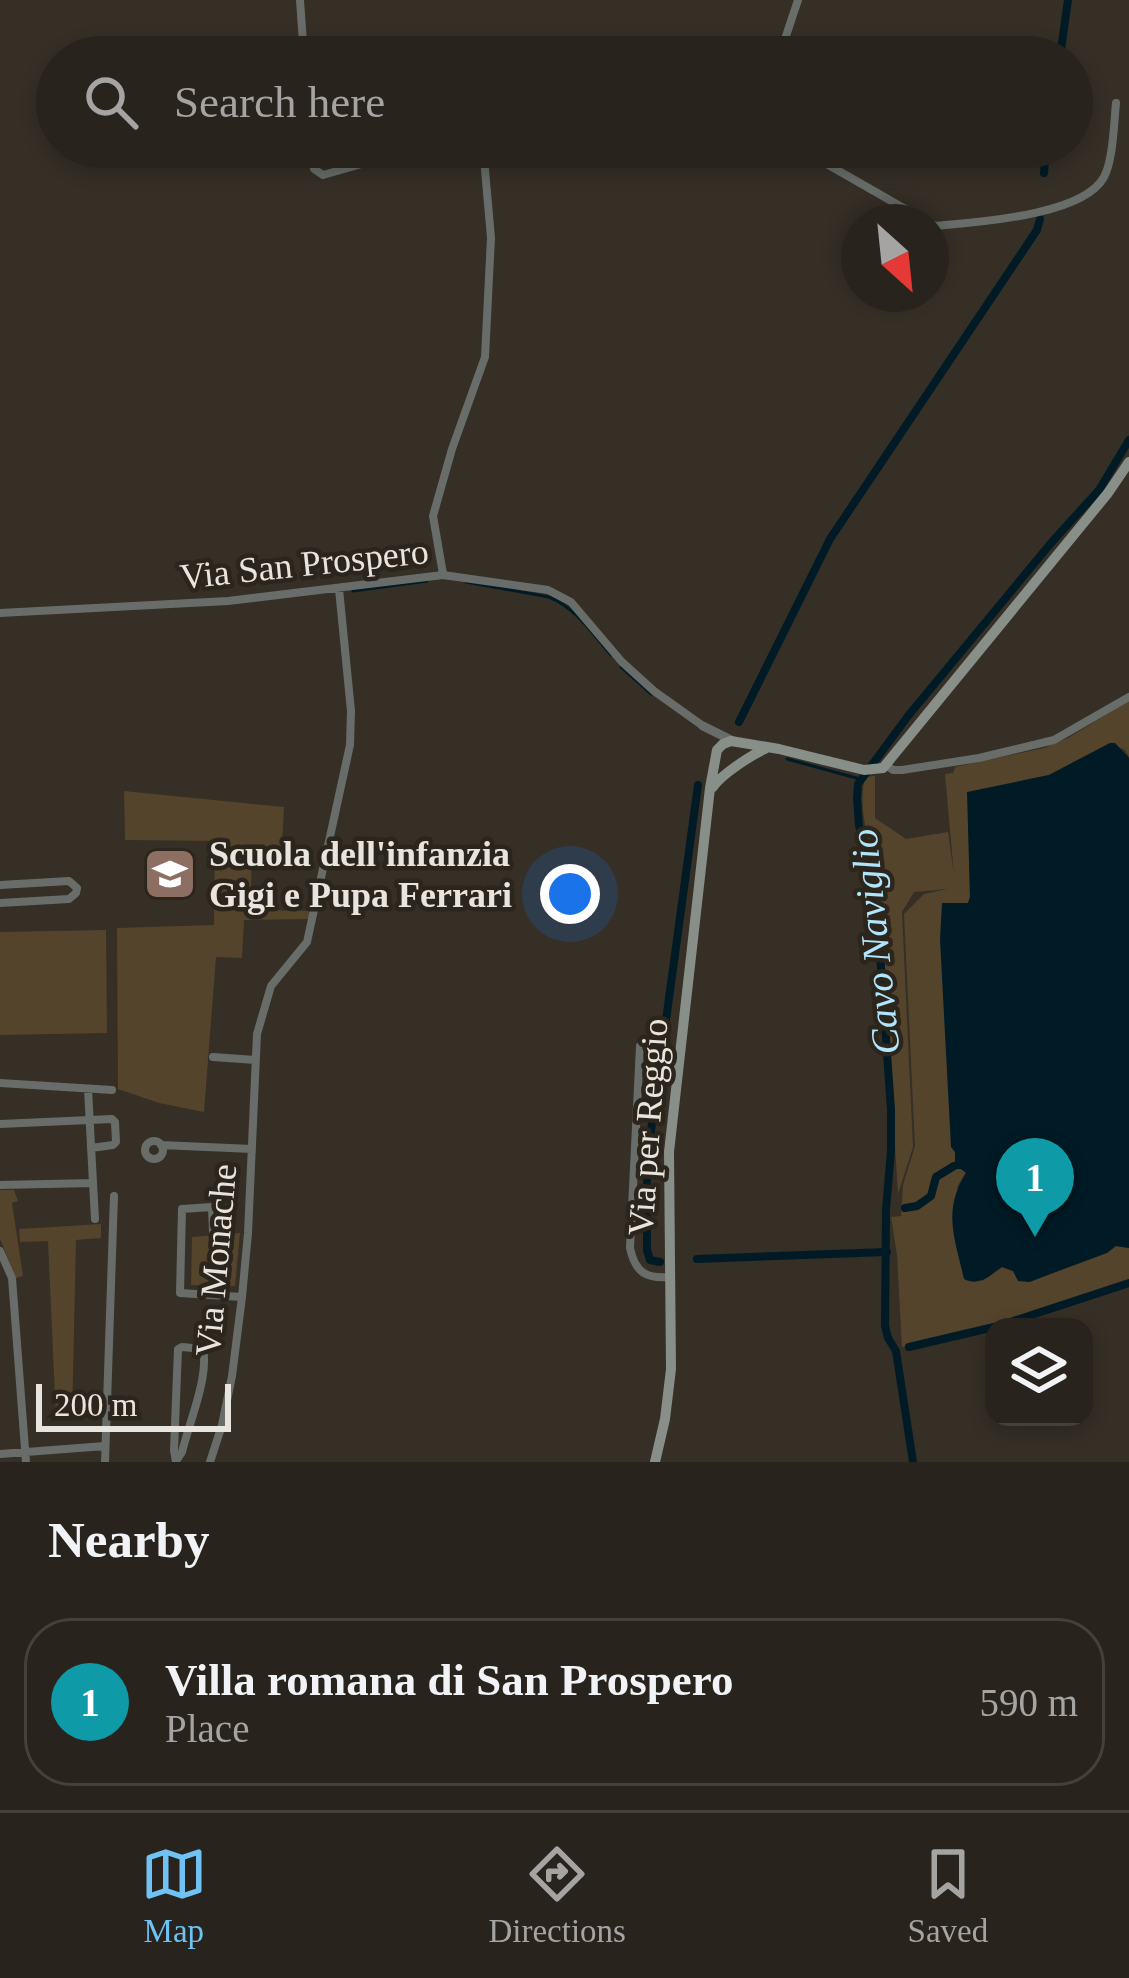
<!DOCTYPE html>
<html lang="en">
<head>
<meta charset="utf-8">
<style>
  :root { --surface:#28231c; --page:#342f29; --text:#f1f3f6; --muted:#a5a4a3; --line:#44403b; --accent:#6fc2f4 }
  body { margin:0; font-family:"Times New Roman",serif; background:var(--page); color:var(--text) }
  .controls { position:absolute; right:36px; bottom:36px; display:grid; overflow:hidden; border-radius:24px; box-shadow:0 6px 18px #0003 }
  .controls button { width:108px; height:108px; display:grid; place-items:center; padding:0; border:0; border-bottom:3px solid var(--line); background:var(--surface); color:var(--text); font:60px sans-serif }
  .compass { position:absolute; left:841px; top:204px; width:108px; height:108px; border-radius:50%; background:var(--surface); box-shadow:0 6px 18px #0003; rotate:153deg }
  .scale { position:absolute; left:36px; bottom:30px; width:195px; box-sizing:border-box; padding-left:12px; border:6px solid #e8e4de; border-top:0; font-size:33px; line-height:42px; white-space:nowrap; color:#e8e4de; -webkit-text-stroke:9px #2b251c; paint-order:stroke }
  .you { position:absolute; left:570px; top:894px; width:42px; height:42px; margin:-30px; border:9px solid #fff; border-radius:50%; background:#1a73e8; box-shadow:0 0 0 18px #1a73e833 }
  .badge { display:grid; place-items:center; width:78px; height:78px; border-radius:50%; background:var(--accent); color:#fff; font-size:39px; font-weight:700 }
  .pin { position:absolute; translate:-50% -99px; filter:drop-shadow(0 3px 6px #0008) }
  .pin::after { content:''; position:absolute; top:63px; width:42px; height:36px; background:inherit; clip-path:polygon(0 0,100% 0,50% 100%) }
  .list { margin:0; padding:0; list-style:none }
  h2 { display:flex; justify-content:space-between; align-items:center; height:156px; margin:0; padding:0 48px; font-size:51px }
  h2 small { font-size:39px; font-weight:400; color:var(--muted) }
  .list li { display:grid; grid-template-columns:78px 1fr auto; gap:36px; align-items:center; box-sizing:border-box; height:168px; margin:0 24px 24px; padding:0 24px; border:3px solid var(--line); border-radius:48px }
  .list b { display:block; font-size:45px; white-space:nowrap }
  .list p { margin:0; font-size:39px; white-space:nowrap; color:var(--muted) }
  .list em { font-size:39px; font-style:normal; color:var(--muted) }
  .icon { flex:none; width:66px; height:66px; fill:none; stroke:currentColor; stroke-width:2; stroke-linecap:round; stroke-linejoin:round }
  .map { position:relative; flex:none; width:1129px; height:1462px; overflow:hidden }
  .search { position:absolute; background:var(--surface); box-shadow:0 6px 18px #0003; left:36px; right:36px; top:36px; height:132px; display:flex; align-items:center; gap:30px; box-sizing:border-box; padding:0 42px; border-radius:66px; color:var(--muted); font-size:45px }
  .sheet { height:348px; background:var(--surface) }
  nav { display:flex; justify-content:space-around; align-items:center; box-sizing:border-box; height:168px; border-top:3px solid var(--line); background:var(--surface); font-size:33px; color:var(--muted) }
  nav a { display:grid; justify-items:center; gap:6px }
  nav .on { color:var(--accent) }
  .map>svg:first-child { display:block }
</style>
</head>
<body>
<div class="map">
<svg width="1129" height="1462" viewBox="0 0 1129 1462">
  <rect width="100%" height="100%" fill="#352f26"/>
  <path fill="#54442c" d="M 1129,701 L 1129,757 L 1125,750 L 1110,743 L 1049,775 L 968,793 L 970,897 L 968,903 L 963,904 L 955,1152 L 961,1169 L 966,1172 L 957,1187 L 982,1281 L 1002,1267 L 1013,1271 L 1030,1282 L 1116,1246 L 1129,1248 L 1129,1281 L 995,1325 L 902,1347 L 897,1255 L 891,1217 L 901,1216 L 903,1185 L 915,1146 L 904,914 L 924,894 L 947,889 L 914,892 L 902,912 L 913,1147 L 898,1194 C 891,1092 889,989 878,887 C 874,848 856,817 865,777 L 875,776 L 875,818 L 906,839 L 948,832 L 954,875 L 945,774 L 953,773 L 955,767 L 1044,748 L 1068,738 Z
    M 124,791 L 284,807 L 281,863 L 252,861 L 250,910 L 313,911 L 311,919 L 244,920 L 242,958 L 216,957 L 204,1112 L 159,1103 L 118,1089 L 117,928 L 214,925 L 215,841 L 125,840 Z
    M 106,930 L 107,1033 L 0,1035 L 0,932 Z
    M 0,1190 L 14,1190 L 18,1201 L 12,1203 L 23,1276 L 16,1278 L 0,1239 Z
    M 101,1224 L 101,1238 L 76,1240 L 72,1419 L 56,1419 L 48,1241 L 20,1242 L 19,1229 Z
    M 240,1233 L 235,1286 L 191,1285 L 192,1237 Z"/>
  <path fill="#001b26" d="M 1110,743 L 1115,743 L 1129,758 L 1129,1248 L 1116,1246 L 1107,1253 L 1029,1282 L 1018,1281 L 1013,1271 L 1002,1267 C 990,1275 980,1287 964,1279 C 955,1239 942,1211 966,1173 L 961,1169 L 955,1169 L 955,1152 L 951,1147 L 940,939 L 942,903 L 968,903 L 970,897 L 967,792 L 1049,775 Z"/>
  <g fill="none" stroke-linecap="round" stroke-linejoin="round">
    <path stroke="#001b26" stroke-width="3" d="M 466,582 L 549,597 C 576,608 592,633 611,655
      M 353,591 L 427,581
      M 621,667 L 651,694
      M 787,759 L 860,779"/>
    <path stroke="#001b26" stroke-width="8" d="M 1060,57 L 1068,0
      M 1044,173 L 1046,147
      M 739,722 L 830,539 L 1037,230 L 1040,219
      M 905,1208 L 917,1206 L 931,1196 L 936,1177 L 954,1166
      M 697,1259 L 887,1252
      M 660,1262 L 650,1260 L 647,1250 L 647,1160 L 698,785
      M 995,1327 L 1129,1283
      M 909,1347 L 994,1327
      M 913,1462 L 896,1351 L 888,1338 L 885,1326 L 886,1210 L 891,1150 L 891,1110 L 875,882 L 859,826 L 857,798 L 858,784 L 908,716 L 1051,543 L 1099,490 L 1129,440"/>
    <path stroke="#686d69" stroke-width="8" d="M 300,0 L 304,57
      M 779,57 L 798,0
      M 311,147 L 314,169 L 323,175 L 421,147
      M 797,147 L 928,222
      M 931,224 L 936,226 C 976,222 1083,216 1104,177 C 1113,161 1114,123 1116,103
      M 443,574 L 433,516 L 452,449 L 485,357 L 491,238 L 483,147
      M 0,613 L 228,601 L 443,575 L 548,590 L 571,602 L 622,662 L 654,691 L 703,726
      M 886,765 L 893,770 L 902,770 L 979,758 L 1054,740 L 1129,697
      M 0,885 L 69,881 L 77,888 L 76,893 L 69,899 L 0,903
      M 640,1046 L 630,1248 C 635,1272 646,1279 669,1277
      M 213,1057 L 255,1060
      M 0,1083 L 112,1090
      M 0,1124 L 112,1119 L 115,1122 L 116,1142 L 113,1145 L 91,1148
      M145 1150a9 9 0 1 1 18 0a9 9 0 1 1-18 0Z
      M 161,1145 L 252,1149
      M 93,1183 L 95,1219
      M 0,1185 L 93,1183 L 88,1089
      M 213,1231 L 212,1207 L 182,1209 L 180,1293 L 242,1297
      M 0,1251 L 12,1278 L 26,1462
      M 0,1454 L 105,1446
      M 105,1462 L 114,1196
      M 176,1462 L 174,1450 L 178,1349 L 182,1347 L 203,1349 C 209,1377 189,1423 182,1452 L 176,1461
      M 210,1462 L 222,1425 L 232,1376 L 242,1297 L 248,1233 L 257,1034 L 271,986 L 307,942 L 350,745 L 351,711 L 339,589"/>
    <path stroke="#686d69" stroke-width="9" d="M 703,726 L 735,742"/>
    <path stroke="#888e88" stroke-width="10" d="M 713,787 C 721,775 751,755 765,749
      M 655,1462 L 665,1419 L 671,1369 L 669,1152 L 710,788 L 717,750 L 723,744 L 731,741 L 779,749 L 864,770 L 883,768 L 1108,493 L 1129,462"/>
  </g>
  <defs>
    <g id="school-square" transform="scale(2.7)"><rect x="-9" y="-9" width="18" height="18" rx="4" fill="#8d6e63" stroke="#2b251c"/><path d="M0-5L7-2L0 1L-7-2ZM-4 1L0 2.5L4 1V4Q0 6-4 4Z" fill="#fff"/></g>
  </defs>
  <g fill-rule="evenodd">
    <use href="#school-square" x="170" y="874"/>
  </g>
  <g text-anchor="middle" stroke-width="9" stroke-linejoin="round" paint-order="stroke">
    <g font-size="36" fill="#e8e4de" stroke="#2b251c">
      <text transform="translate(304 563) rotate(-6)" y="13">Via San Prospero</text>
      <text transform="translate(647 1127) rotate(-86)" y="13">Via per Reggio</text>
      <text transform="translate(215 1260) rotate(-85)" y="13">Via Monache</text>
    </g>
    <g font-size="36" font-weight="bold" fill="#e8e4de" stroke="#2b251c" text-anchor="start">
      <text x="209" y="866">Scuola dell'infanzia<tspan x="209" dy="41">Gigi e Pupa Ferrari</tspan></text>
    </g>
    <g font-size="39" font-style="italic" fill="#b0e6fd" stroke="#2b251c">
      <text transform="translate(874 942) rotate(-96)" y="14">Cavo Naviglio</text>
    </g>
  </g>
</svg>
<div class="controls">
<button><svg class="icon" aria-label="layers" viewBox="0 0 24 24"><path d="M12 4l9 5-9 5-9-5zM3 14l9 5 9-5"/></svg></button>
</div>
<svg class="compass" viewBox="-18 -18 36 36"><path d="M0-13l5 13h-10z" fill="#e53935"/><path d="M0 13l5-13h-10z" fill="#a5a4a3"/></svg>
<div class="scale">200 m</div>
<div class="you"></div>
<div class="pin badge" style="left:1035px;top:1237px;background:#0f9aa8">1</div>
<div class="search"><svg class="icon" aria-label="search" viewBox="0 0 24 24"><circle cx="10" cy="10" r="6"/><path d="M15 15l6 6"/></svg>Search here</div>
</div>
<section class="sheet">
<h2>Nearby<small></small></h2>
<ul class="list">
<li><span class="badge" style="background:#0f9aa8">1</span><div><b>Villa romana di San Prospero</b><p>Place</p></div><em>590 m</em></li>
</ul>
</section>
<nav>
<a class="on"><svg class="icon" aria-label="map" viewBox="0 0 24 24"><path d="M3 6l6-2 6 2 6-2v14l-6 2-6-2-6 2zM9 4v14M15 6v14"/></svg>Map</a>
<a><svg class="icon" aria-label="directions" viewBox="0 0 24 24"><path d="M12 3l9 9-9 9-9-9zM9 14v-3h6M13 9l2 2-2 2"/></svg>Directions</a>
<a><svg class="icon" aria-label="saved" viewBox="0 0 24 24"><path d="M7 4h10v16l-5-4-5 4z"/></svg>Saved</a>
</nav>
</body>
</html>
